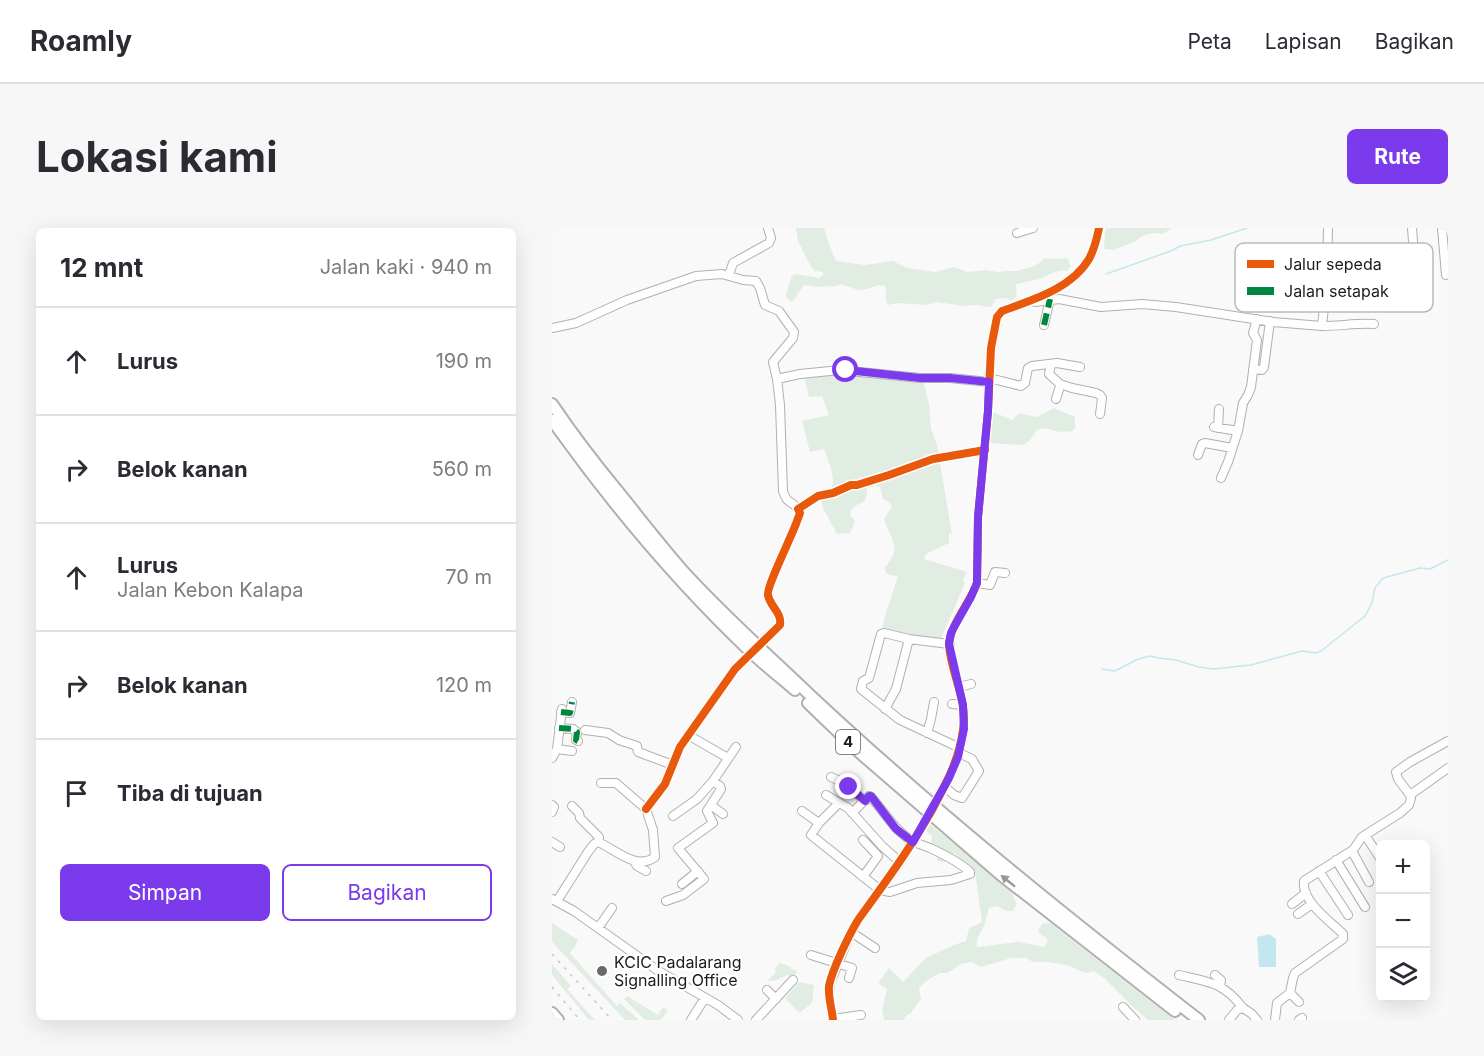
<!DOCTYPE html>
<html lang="id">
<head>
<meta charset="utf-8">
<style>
  :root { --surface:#fff; --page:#f7f7f7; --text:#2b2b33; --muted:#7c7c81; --line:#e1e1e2; --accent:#7c3aed }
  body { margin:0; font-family:Inter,sans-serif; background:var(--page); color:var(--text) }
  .controls { position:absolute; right:18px; bottom:18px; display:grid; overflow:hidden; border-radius:9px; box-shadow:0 6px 24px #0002 }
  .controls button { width:54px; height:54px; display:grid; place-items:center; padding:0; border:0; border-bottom:2px solid var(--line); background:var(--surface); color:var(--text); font:30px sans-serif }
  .stop { position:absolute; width:18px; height:18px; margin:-14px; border:4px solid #7c3aed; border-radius:50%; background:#fff }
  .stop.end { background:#7c3aed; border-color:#fff; box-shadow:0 2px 6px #0008 }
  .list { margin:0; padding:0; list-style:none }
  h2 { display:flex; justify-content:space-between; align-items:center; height:78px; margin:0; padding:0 24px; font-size:26px }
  h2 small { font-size:20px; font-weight:400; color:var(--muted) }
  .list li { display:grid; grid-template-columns:39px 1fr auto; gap:18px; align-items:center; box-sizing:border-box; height:108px; padding:0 24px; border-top:2px solid var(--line) }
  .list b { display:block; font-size:22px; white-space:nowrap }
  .list p { margin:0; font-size:20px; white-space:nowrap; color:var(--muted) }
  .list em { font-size:20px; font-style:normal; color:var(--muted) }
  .actions { display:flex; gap:12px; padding:18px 24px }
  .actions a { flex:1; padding:14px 0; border:2px solid var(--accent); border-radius:9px; text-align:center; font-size:21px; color:var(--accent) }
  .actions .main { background:var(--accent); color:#fff }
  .icon { flex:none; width:33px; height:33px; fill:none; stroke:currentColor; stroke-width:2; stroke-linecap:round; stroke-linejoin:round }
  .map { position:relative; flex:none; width:896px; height:792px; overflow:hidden; border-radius:9px }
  header { display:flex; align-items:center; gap:36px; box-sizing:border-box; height:84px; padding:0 30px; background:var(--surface); border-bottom:2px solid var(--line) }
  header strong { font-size:28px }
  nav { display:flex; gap:33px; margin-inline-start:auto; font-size:21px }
  .intro { display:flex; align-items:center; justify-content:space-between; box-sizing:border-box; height:144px; padding:0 36px }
  h1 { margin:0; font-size:42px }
  .button { padding:15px 27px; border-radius:9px; background:var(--accent); color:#fff; font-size:21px; font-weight:700 }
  main { display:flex; gap:36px; padding:0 36px }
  aside { flex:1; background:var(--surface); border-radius:9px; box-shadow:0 6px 24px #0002 }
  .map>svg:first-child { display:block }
</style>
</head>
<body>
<header>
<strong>Roamly</strong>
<nav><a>Peta</a><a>Lapisan</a><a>Bagikan</a></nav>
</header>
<div class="intro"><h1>Lokasi kami</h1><a class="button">Rute</a></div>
<main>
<aside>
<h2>12 mnt<small>Jalan kaki · 940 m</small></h2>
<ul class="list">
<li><svg class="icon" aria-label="ahead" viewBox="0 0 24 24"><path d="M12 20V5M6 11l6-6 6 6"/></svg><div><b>Lurus</b></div><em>190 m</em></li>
<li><svg class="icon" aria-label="right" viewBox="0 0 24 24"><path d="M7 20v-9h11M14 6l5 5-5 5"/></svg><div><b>Belok kanan</b></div><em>560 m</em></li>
<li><svg class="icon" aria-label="ahead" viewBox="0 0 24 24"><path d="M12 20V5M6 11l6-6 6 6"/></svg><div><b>Lurus</b><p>Jalan Kebon Kalapa</p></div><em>70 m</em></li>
<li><svg class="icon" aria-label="right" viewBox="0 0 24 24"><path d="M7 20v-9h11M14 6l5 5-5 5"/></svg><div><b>Belok kanan</b></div><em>120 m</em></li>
<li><svg class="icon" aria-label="arrive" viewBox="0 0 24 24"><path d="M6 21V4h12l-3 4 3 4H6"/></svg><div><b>Tiba di tujuan</b></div></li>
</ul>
<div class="actions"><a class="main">Simpan</a><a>Bagikan</a></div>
</aside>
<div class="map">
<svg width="896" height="792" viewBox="0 0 896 792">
  <rect width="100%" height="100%" fill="#f9f9f9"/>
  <path fill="#e1ede2" d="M 244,0 L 272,0 L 277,16 L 284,33 L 313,37 L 341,33 L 355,40 L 383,44 L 402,39 L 415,44 L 433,42 L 446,44 L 454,43 L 465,43 L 479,39 L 486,36 L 493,30 L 503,31 L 515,30 L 519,38 L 515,43 C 502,42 499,47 488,51 C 480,53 472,54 464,56 C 464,64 467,69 459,73 L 454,70 L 444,71 L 439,79 L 424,77 L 413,78 L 384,74 L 375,77 L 345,75 L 336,77 C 333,72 335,64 333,58 L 327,57 L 315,61 L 306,62 L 289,56 L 284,58 L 265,59 L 252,57 L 241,73 L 238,73 L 234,68 L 239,49 L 243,46 L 267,50 L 271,47 L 271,44 L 263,43 L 259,39 L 246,13 Z
    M 560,0 L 620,0 L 611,6 L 604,5 L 592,7 L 582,14 L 561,22 L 552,21 L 553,4 L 554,1 Z
    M 285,145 L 371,152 L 377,176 L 379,201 L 385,217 L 400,306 L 397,306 L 397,315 L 374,326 L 372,331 L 415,344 L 411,352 L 413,355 L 388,413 L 330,402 L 333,388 L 346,348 L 337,347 L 334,345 L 333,339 C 351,319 339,312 332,291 L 340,279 L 337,274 L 331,271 L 328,259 L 324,258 L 315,260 C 315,266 315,271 310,275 L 306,276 L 299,282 L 298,287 L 303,293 L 298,305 L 285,306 L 271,280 L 269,271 C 272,267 277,263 279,260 C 285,251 275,230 272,221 L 258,224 L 250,193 L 277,187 L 270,168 L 257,169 L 252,149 Z
    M 502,180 L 523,189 L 523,199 L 521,203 L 508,204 L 493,200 L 485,202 L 478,212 L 471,217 L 436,215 L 439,183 L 460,192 L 467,185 C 473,186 478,188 483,189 C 487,189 497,182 502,180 Z
    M 378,596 L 458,662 L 465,676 L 461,683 L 454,683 L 445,678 L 437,680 C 435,686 434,694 431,700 C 427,708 424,710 425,719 L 467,714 L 492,719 L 496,713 L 494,710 L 487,705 L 486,702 L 490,696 L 498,695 L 623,792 L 596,792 L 582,780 L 552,750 L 542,743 L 534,745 L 515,737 L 497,734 L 481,734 L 474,730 L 459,730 L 429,739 L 420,734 L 409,736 L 395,745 L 388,745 L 374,753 L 367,760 L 369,771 L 359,785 L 355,787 L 351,792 L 332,792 L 330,782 L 335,761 L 326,755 L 337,740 L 351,754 L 374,730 L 402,717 L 414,713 L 417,700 L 430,694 L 423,644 L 402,625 L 396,634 L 385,633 L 386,622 L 379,619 L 380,608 L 373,602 Z
    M 0,695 L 26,712 L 22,720 L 18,725 L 65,778 L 68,775 L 87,792 L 73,792 L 0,714 Z
    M 227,735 L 234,737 L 239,739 L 239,741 L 245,743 L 242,751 L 235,747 L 225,752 L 216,753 L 224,744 L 223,741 Z
    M 0,736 L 19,758 L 15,761 L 43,792 L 37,792 L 0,747 Z
    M 247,754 L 262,757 L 260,775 L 247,785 L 233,770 Z
    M 75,768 L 106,787 L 111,779 L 116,782 L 109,792 L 93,792 L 72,771 Z"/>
  <path fill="#c2e8ed" d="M 717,706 L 724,711 L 724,739 L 707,739 L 705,709 Z"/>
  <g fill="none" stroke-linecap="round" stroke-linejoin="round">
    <path stroke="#c2e8ed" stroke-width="1.5" d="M 554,46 L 619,23 L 628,18 L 659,12 L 695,0
      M 550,441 L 562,443 L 567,441 L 584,432 L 597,428 L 607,430 L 624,432 L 647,439 L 661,441 L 699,437 L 750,423 L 764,425 L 769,423 L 813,388 L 820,375 L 823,360 L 831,350 L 868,340 L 878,341 L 896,332"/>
    <g stroke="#b0b0b0" stroke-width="10">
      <path id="minor" d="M 860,0 L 862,26 L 865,39
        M 890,0 L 894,47
        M 465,5 L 481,0
        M 751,23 L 755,36 L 776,32
        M 177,47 L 181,35 L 217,15 L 219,10 L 216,0
        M 483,74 L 507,71 L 549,79 L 590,76 L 624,79 L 721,94 L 770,98 L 775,51 L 776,0
        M 492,97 L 498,71
        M 770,98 C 788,98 804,95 822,96
        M 0,100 L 24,95 L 75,72 L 144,48 L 170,46 L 191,52 L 204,53 L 208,60 L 213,77 L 227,83 L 242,104 L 241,110 L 221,134 L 225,151 L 228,177 L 231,263 C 235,277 240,272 246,281
        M 499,136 L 497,146 L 508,156 L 508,158 L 504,171
        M 701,141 L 710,142 L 712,139 L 718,93
        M 437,150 L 469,158 L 473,155 L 476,140 L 480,138 L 505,135 L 528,139
        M 225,151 L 248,146 L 288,142 L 368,150 L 398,150 L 437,154
        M 508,156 L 520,160 L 544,165 L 548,167 L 550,170 L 548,186
        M 662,199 L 686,203
        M 666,200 L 667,181
        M 646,227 L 650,216 L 653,215 L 680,220
        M 669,250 L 676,234 L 686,203 L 691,175 L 696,167 L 699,159 L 705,112 L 701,105 L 705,91
        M 425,355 L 438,357 L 443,344 L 453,345
        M 228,397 C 230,384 218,379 216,367 C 214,359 241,306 245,293 L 248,285 L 246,281 L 266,268 L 281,265 L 299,257 L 305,257 L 337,247 L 381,231 L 433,222
        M 397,416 L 357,411 L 332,405 L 329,406 L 317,450 L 311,453 L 309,461 L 348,492 L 408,520
        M 407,459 L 419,456
        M 400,476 L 411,477
        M 333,481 L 344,461 L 357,411
        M 9,484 L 18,485 L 20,474
        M 7,500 L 21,501 L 25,504 L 24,512 L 26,513
        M 33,502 L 56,505 L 67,512 L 85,518 L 86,524 L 121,537
        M 375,505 L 379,491 L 382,474
        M 136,507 L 176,530
        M 5,521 L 20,523
        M 0,530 L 5,521 L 10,481
        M 279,549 L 290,554 L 313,573
        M 393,559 L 402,567 L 410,570 L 427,543 L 420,531 L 407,525
        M 388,566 C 405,537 418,502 409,468 C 405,451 396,432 398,414 C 399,396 418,373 425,355 L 426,289 L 436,183 L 439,120 L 445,89 L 450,83 C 480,72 519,61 537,31 C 542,22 545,10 547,0
        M 274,567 L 296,580 L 330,618 L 348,634
        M 858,567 L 896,540
        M 287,575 L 267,595 L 259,607 L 328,662 L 338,664 L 365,655 L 399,652 L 418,646 L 418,644 C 407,634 391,626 378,620 C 372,617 365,616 360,613 C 342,602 332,583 318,568 L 317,568 L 300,585
        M 0,577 L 2,579 L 0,584
        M 20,578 L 27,585 L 28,590 L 47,609 L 46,614
        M 160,578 L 171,586
        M 94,581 L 113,556 L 128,519 L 183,441
        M 250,583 L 267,595
        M 121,588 L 145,571 L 161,553 L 184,519
        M 813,607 L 828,630
        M 311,612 L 326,628 L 311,649
        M 0,614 L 8,619
        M 46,614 C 63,621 84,643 103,629 L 101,602 L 94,581 L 64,555 L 49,555
        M 800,623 L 817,654
        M 784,632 L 813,679
        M 82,633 L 85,638 L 94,643
        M 767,643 L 796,687
        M 130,656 L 146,643
        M 0,671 L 22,683 L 105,742 L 166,777 L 186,792
        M 5,673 L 36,624 L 42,616 L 46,614
        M 114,673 L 131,667 L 152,651 L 126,620 L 161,595 L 155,583 L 169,561 L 168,558 L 161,553
        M 740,676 L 754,665
        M 746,686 L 760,676
        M 46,700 L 60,680
        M 299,704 L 323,720
        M 259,727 L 300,740 L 297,750
        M 627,747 C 657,754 671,754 691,780
        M 663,747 L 669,752 L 668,759
        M 215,762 L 224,771
        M 738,765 L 747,774
        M 571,779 L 583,792
        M 281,791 L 309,787
        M 139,792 L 153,770
        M 204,792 L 241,752
        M 281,792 L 277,769 L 278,755 L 299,704 L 306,692 L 348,634 L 373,594
        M 677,792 L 685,782 L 691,780 L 700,786 L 705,792
        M 723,792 L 725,775 L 738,765 L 741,750 L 743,745 L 791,711 L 791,706 C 778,693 749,673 752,653 L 801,622 L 810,609 L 848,585 L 857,577 L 859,570 L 858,567 L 846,551 L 844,544 L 858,534 L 896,513
        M 747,792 L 750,790"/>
    </g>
    <g stroke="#b0b0b0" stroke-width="14">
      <path id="highway" d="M 0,176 C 21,207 44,237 68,266 C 89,292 109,318 131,343 C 171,387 215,426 258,467 C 381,582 513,688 647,792
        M 0,192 C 59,275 126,355 201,426 C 214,438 229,450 243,462
        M 256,475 L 307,524 L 449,647 L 623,783
        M 0,785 L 6,792"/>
    </g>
    <use href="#minor" stroke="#fefefe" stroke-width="8"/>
    <use href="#highway" stroke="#fefefe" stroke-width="10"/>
    <path stroke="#c8c8c8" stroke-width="1.5" stroke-dasharray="3 6" stroke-linecap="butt" d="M 0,726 L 60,792
      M 0,759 L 28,792"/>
    <g stroke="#b0b0b0" stroke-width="10" stroke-linecap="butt">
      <path id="minor-bridge" d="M 183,441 L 228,397
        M 373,594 L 388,566"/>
    </g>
    <use href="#minor-bridge" stroke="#fefefe" stroke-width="8"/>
    <path stroke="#00873e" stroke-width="6" stroke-dasharray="12 6" stroke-linecap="butt" d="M 492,97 L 498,71
      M 9,484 L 18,485 L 20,474
      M 7,500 L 21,501 L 25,504 L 24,512 L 26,513"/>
    <g stroke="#fff" stroke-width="11">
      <path id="cycleway" d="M 94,581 L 113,556 L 128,519 L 183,441 L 228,397 C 230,384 218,379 216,367 C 214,359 241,306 245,293 L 248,285 L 246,281 L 266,268 L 281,265 L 299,257 L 305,257 L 337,247 L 381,231 L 433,222
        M 281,792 C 280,781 276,770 277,758 C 280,742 297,707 306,692 C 332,656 358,621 380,582 C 394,556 407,532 411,502 C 416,472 399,446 397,417 C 397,399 419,373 425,355 L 426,289 L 436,183 L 439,120 L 445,89 L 450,83 C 480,72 519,61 537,31 C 542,22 545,10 547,0"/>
    </g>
    <use href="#cycleway" stroke="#e8590c" stroke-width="8"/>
  </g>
  <defs><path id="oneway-solid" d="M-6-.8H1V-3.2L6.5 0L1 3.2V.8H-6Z" transform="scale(1.5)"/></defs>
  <use fill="#989898" href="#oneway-solid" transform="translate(456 653) rotate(-141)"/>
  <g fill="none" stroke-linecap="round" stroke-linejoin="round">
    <path stroke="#7c3aed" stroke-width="8" d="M 294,142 L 368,150 L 398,150 L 437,154 L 436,183 L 426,289 L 425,355 L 419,369 L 402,399 L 399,405 L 397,416 L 411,477 L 412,501 L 406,529 L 397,550 L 361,614 L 344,601 L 319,568 L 317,568 L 313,573 L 297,559"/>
  </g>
  <circle fill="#696969" stroke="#fff" stroke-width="2" cx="50" cy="743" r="6"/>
  <g text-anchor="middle" stroke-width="4.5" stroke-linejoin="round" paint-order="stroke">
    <rect fill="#fff" stroke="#606060" stroke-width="1.5" x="284" y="502" width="24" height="24" rx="4.5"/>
    <g font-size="15" font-weight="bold" fill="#1c1c1c">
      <text x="296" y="519">4</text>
    </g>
    <g font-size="16" fill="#1c1c1c" stroke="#fff" text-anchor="start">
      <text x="62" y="740">KCIC Padalarang<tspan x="62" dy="18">Signalling Office</tspan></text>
    </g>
  </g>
  <rect x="683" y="15" width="198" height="69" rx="9" fill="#fff" stroke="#bbb" stroke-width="1.5"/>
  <rect x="695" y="32" width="27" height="8" fill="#e8590c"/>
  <rect x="695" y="59" width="27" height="8" fill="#00873e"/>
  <g font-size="16" fill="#1c1c1c">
    <text x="732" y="42">Jalur sepeda</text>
    <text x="732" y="69">Jalan setapak</text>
  </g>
</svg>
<div class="controls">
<button>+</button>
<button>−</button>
<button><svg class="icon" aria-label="layers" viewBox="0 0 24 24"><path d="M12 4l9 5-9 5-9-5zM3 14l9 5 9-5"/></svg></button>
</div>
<div class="stop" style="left:294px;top:142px"></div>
<div class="stop end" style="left:297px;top:559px"></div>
</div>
</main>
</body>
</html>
